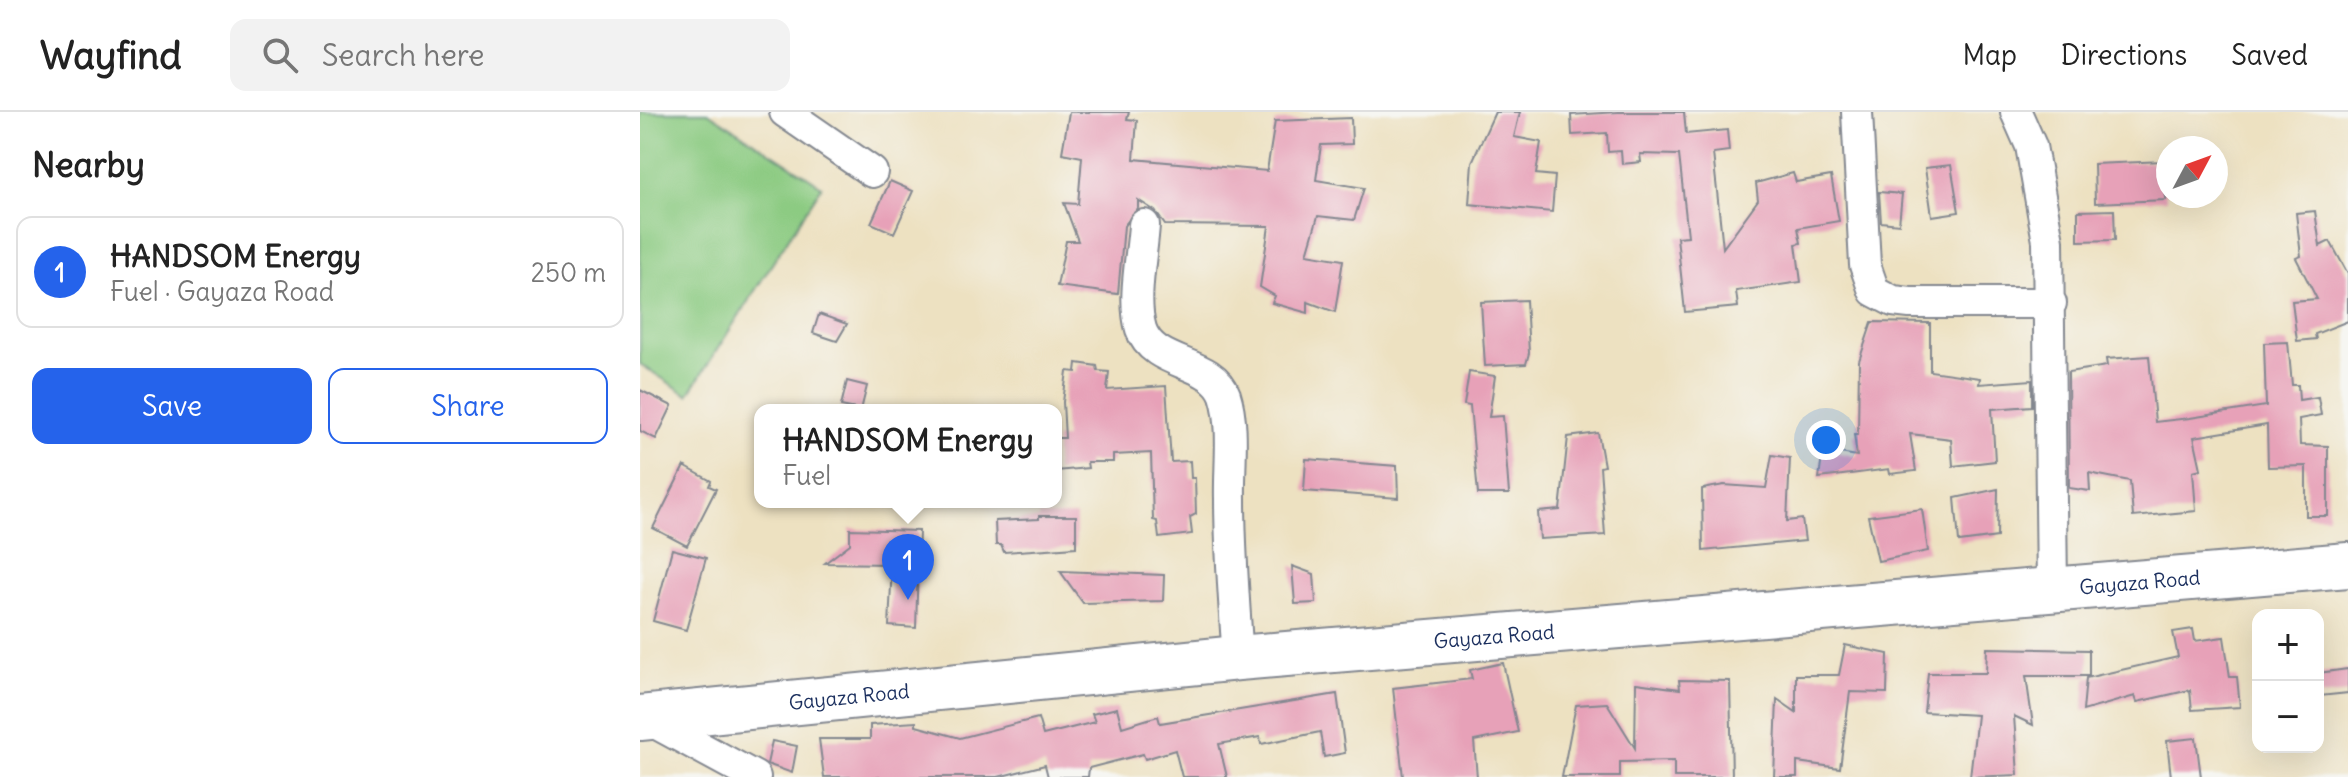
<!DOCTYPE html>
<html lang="en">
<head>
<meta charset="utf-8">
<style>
  :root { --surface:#fff; --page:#f2f2f2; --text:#222; --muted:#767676; --line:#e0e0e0; --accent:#2563eb }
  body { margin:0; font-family:Delius,sans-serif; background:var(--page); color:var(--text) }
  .controls { position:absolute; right:24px; bottom:24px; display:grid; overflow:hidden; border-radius:16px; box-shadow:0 8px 32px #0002 }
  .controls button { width:72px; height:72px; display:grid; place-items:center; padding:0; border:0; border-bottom:2px solid var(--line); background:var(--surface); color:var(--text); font:40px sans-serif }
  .compass { position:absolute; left:1516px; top:24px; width:72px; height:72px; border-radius:50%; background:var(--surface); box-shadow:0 8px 32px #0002; rotate:49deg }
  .you { position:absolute; left:1186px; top:328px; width:28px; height:28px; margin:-20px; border:6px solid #fff; border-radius:50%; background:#1a73e8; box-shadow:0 0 0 12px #1a73e833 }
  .badge { display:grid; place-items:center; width:52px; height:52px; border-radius:50%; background:var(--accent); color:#fff; font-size:26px; font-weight:700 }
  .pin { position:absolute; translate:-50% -66px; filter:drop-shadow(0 2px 4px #0008) }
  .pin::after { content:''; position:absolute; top:42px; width:28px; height:24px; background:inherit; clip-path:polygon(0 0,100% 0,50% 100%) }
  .popup { position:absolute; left:114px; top:292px; width:308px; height:104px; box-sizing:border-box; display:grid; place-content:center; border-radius:16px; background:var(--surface); filter:drop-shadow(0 2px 6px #0005); font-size:26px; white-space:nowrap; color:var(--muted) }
  .popup b { font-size:30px; color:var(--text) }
  .popup::after { content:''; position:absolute; left:50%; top:100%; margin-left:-16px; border:16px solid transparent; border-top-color:var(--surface) }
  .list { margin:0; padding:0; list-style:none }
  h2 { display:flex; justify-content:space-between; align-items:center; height:104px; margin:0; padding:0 32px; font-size:34px }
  h2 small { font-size:26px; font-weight:400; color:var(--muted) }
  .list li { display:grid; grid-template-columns:52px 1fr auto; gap:24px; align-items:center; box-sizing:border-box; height:112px; margin:0 16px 16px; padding:0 16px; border:2px solid var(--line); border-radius:16px }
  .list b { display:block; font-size:30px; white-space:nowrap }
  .list p { margin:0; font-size:26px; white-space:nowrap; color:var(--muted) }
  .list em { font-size:26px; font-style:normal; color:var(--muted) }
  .actions { display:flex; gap:16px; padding:24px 32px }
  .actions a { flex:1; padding:18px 0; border:2px solid var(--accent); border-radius:16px; text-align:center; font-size:28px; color:var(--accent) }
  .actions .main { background:var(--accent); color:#fff }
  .icon { flex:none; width:44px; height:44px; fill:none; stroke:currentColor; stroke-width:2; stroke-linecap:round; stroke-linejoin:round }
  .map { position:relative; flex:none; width:1708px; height:665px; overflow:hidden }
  header { display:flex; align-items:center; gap:48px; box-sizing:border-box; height:112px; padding:0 40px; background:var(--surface); border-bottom:2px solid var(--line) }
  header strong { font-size:38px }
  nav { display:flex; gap:44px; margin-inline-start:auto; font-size:28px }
  .search { width:560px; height:72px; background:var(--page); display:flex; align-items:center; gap:20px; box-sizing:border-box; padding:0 28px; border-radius:16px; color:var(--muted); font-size:30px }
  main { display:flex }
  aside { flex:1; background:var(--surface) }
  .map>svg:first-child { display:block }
</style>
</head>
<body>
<header>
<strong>Wayfind</strong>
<div class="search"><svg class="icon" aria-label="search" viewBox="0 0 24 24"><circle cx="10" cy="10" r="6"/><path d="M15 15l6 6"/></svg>Search here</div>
<nav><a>Map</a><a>Directions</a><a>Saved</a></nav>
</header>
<main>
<aside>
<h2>Nearby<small></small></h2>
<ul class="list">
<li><span class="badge">1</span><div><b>HANDSOM Energy</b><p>Fuel · Gayaza Road</p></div><em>250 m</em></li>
</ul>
<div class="actions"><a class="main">Save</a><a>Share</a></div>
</aside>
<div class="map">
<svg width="1708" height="665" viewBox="0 0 1708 665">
  <rect width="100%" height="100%" fill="#f6f6f2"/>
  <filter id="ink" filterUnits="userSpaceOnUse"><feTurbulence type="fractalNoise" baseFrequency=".0125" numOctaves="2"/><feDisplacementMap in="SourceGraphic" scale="16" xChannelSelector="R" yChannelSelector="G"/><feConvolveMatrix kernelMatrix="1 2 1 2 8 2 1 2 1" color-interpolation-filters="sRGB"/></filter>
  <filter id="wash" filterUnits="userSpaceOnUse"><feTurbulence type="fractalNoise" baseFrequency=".006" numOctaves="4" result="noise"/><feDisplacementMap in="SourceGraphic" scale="32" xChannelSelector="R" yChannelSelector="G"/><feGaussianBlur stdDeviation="1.8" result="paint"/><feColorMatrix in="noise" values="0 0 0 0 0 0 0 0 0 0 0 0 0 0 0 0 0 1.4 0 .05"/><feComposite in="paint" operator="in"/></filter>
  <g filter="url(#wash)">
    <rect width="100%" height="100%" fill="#ede1c1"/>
    <path fill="#8ccb82" stroke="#547d70" stroke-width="2" d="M 0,0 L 68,0 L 182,74 L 48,283 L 0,252 Z"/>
    <g id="blocks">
      <path fill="#e7a1b8" d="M 429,0 L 489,0 L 487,7 L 497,8 L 494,47 L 627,59 L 635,9 L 711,6 L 712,32 L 681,33 L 676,68 L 724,76 L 714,108 L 678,104 L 667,142 L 703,148 L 695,200 L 668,190 L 668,201 L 632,191 L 635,184 L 620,175 L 629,114 L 525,113 L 515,99 L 498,88 L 498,96 L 484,114 L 478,182 L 417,174 L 426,129 L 438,129 L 424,91 L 438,92 L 442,45 L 422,41 Z
        M 855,0 L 880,0 L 874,25 L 901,30 L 896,62 L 915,64 L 912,100 L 829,92 L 832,50 Z
        M 978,0 L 1044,0 L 1046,22 L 1087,18 L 1089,39 L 1073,41 L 1083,136 L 1118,88 L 1116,71 L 1153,61 L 1156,70 L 1191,64 L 1199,109 L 1158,116 L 1161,131 L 1156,132 L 1161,170 L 1096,179 L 1098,195 L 1045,200 L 1037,125 L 1048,124 L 1039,43 L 1000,42 L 1001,50 L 982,52 L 981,39 L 968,40 L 967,21 L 932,23 L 931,3 Z
        M 1524,49 L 1526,88 L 1455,91 L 1454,52 Z
        M 1311,53 L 1319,100 L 1292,104 L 1285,56 Z
        M 250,69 L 273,79 L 254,121 L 231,111 Z
        M 1239,80 L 1262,82 L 1259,112 L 1241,110 Z
        M 1474,98 L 1475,128 L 1438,129 L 1438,99 Z
        M 1675,99 L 1680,134 L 1690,129 L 1708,162 L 1708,209 L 1675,222 L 1676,227 L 1657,229 L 1652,189 L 1677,187 L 1656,146 L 1661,144 L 1656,101 Z
        M 886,188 L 889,241 L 886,252 L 845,254 L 841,190 Z
        M 179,202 L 207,212 L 197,229 L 173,221 Z
        M 1232,210 L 1290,211 L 1290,259 L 1340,266 L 1339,272 L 1392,268 L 1392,294 L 1352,297 L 1355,349 L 1313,354 L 1311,327 L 1270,322 L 1276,359 L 1250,362 L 1249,357 L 1179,366 L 1183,338 L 1217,344 L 1214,322 L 1218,322 L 1219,249 Z
        M 1648,230 L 1652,273 L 1658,273 L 1659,288 L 1678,285 L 1681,303 L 1659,307 L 1660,333 L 1688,334 L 1688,404 L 1666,404 L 1666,354 L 1628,355 L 1627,313 L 1554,325 L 1561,357 L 1553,359 L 1556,399 L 1493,405 L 1490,369 L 1449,361 L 1450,379 L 1429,376 L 1428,260 L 1467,254 L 1466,247 L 1509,244 L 1515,310 L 1550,306 L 1626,294 L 1624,231 Z
        M 437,251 L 457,254 L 458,259 L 469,260 L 467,278 L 526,274 L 531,350 L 550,349 L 551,366 L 555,366 L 556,402 L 550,405 L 552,422 L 519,426 L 517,409 L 513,408 L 511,341 L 473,343 L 473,350 L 447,350 L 448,356 L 416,359 L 416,326 L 425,326 L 423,290 L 427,259 L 436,260 Z
        M 829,260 L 855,264 L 849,305 L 863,304 L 869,382 L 838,382 L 830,294 L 824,293 Z
        M 207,269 L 227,274 L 221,298 L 201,294 Z
        M 0,278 L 32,294 L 16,327 L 0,319 Z
        M 958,321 L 964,354 L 960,355 L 965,423 L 900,427 L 898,400 L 920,398 L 928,325 Z
        M 1132,343 L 1150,346 L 1147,409 L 1162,407 L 1165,429 L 1063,439 L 1062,377 L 1084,373 L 1126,376 Z
        M 666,347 L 757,354 L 758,386 L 664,379 Z
        M 44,354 L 71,369 L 69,374 L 76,377 L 47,434 L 13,416 Z
        M 1358,377 L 1357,425 L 1319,430 L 1315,386 Z
        M 1282,397 L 1288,439 L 1238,449 L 1228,404 Z
        M 399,404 L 436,404 L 436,435 L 364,440 L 361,433 L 356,433 L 355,409 L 399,407 Z
        M 210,417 L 279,419 L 276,516 L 249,514 L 252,452 L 185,451 L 210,432 Z
        M 32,437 L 66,446 L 46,518 L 13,509 Z
        M 652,454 L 674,462 L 676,491 L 655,492 Z
        M 420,459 L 524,463 L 523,489 L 443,491 Z
        M 1553,517 L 1555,529 L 1584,525 L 1590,565 L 1597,565 L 1600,595 L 1552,598 L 1550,578 L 1497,590 L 1495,584 L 1443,599 L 1446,566 L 1538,545 L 1533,520 Z
        M 1205,533 L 1248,542 L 1247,581 L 1210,580 L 1200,656 L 1157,650 L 1157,665 L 1134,665 L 1137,587 L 1156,600 L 1156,563 L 1199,563 Z
        M 1347,536 L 1449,538 L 1449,564 L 1386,564 L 1393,613 L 1374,604 L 1378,663 L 1330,665 L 1337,603 L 1284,600 L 1288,561 L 1346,561 Z
        M 863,551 L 878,620 L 834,629 L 837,665 L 763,665 L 753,576 L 832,567 L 830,558 Z
        M 1708,557 L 1708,581 L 1680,584 L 1678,561 Z
        M 1039,568 L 1090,569 L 1092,665 L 1034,665 L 1034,649 L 980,650 L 980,665 L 922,665 L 936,593 L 967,591 L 995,636 L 996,571 L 1040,577 Z
        M 697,582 L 705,641 L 684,645 L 680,620 L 621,632 L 620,625 L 579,632 L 587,665 L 542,665 L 535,638 L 505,647 L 503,642 L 449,656 L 448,665 L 408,665 L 405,653 L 358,665 L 184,665 L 179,627 L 230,627 L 230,613 L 276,610 L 276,614 L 320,626 L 398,606 L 403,623 L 455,610 L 452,602 L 477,596 L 482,615 L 518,604 L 520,611 Z
        M 1556,626 L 1561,665 L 1531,665 L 1527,629 Z
        M 132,629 L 157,634 L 152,661 L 127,652 Z"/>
    </g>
  </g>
  <g filter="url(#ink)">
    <use href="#blocks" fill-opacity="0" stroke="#848890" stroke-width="2"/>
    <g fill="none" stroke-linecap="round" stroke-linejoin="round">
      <g stroke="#848890" stroke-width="34">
        <path id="street" d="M 145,0 L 232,60
          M 1217,0 L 1225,153 L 1234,179 L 1253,189 L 1270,191 L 1411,191
          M 1376,0 L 1391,34 L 1408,129 L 1412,478
          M 504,113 C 502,145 492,187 501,217 C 513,255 572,247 585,283 C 595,314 589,354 590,387 C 590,440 594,493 598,546
          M 6,606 L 115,665"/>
      </g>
      <g stroke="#848890" stroke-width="48">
        <g id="primary">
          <path id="s1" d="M 0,606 L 598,546 L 1708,453"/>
        </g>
      </g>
      <use href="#street" stroke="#fff" stroke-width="30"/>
      <use href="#primary" stroke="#fff" stroke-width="44"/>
    </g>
  </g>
  <g text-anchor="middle" stroke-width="6" stroke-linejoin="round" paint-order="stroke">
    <g font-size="20" fill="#1b2f5e" stroke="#f6f6f2">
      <text dy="7" stroke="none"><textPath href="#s1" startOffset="1506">Gayaza Road</textPath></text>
      <text dy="7" stroke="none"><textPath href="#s1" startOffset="858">Gayaza Road</textPath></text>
      <text dy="7" stroke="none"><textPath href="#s1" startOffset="210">Gayaza Road</textPath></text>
    </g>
  </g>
</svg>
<div class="controls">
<button>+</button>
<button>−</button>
</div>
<svg class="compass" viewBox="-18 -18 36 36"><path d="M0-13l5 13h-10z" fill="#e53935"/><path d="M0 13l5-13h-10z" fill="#767676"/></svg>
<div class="you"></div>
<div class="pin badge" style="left:268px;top:488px">1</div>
<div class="popup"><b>HANDSOM Energy</b>Fuel</div>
</div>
</main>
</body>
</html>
